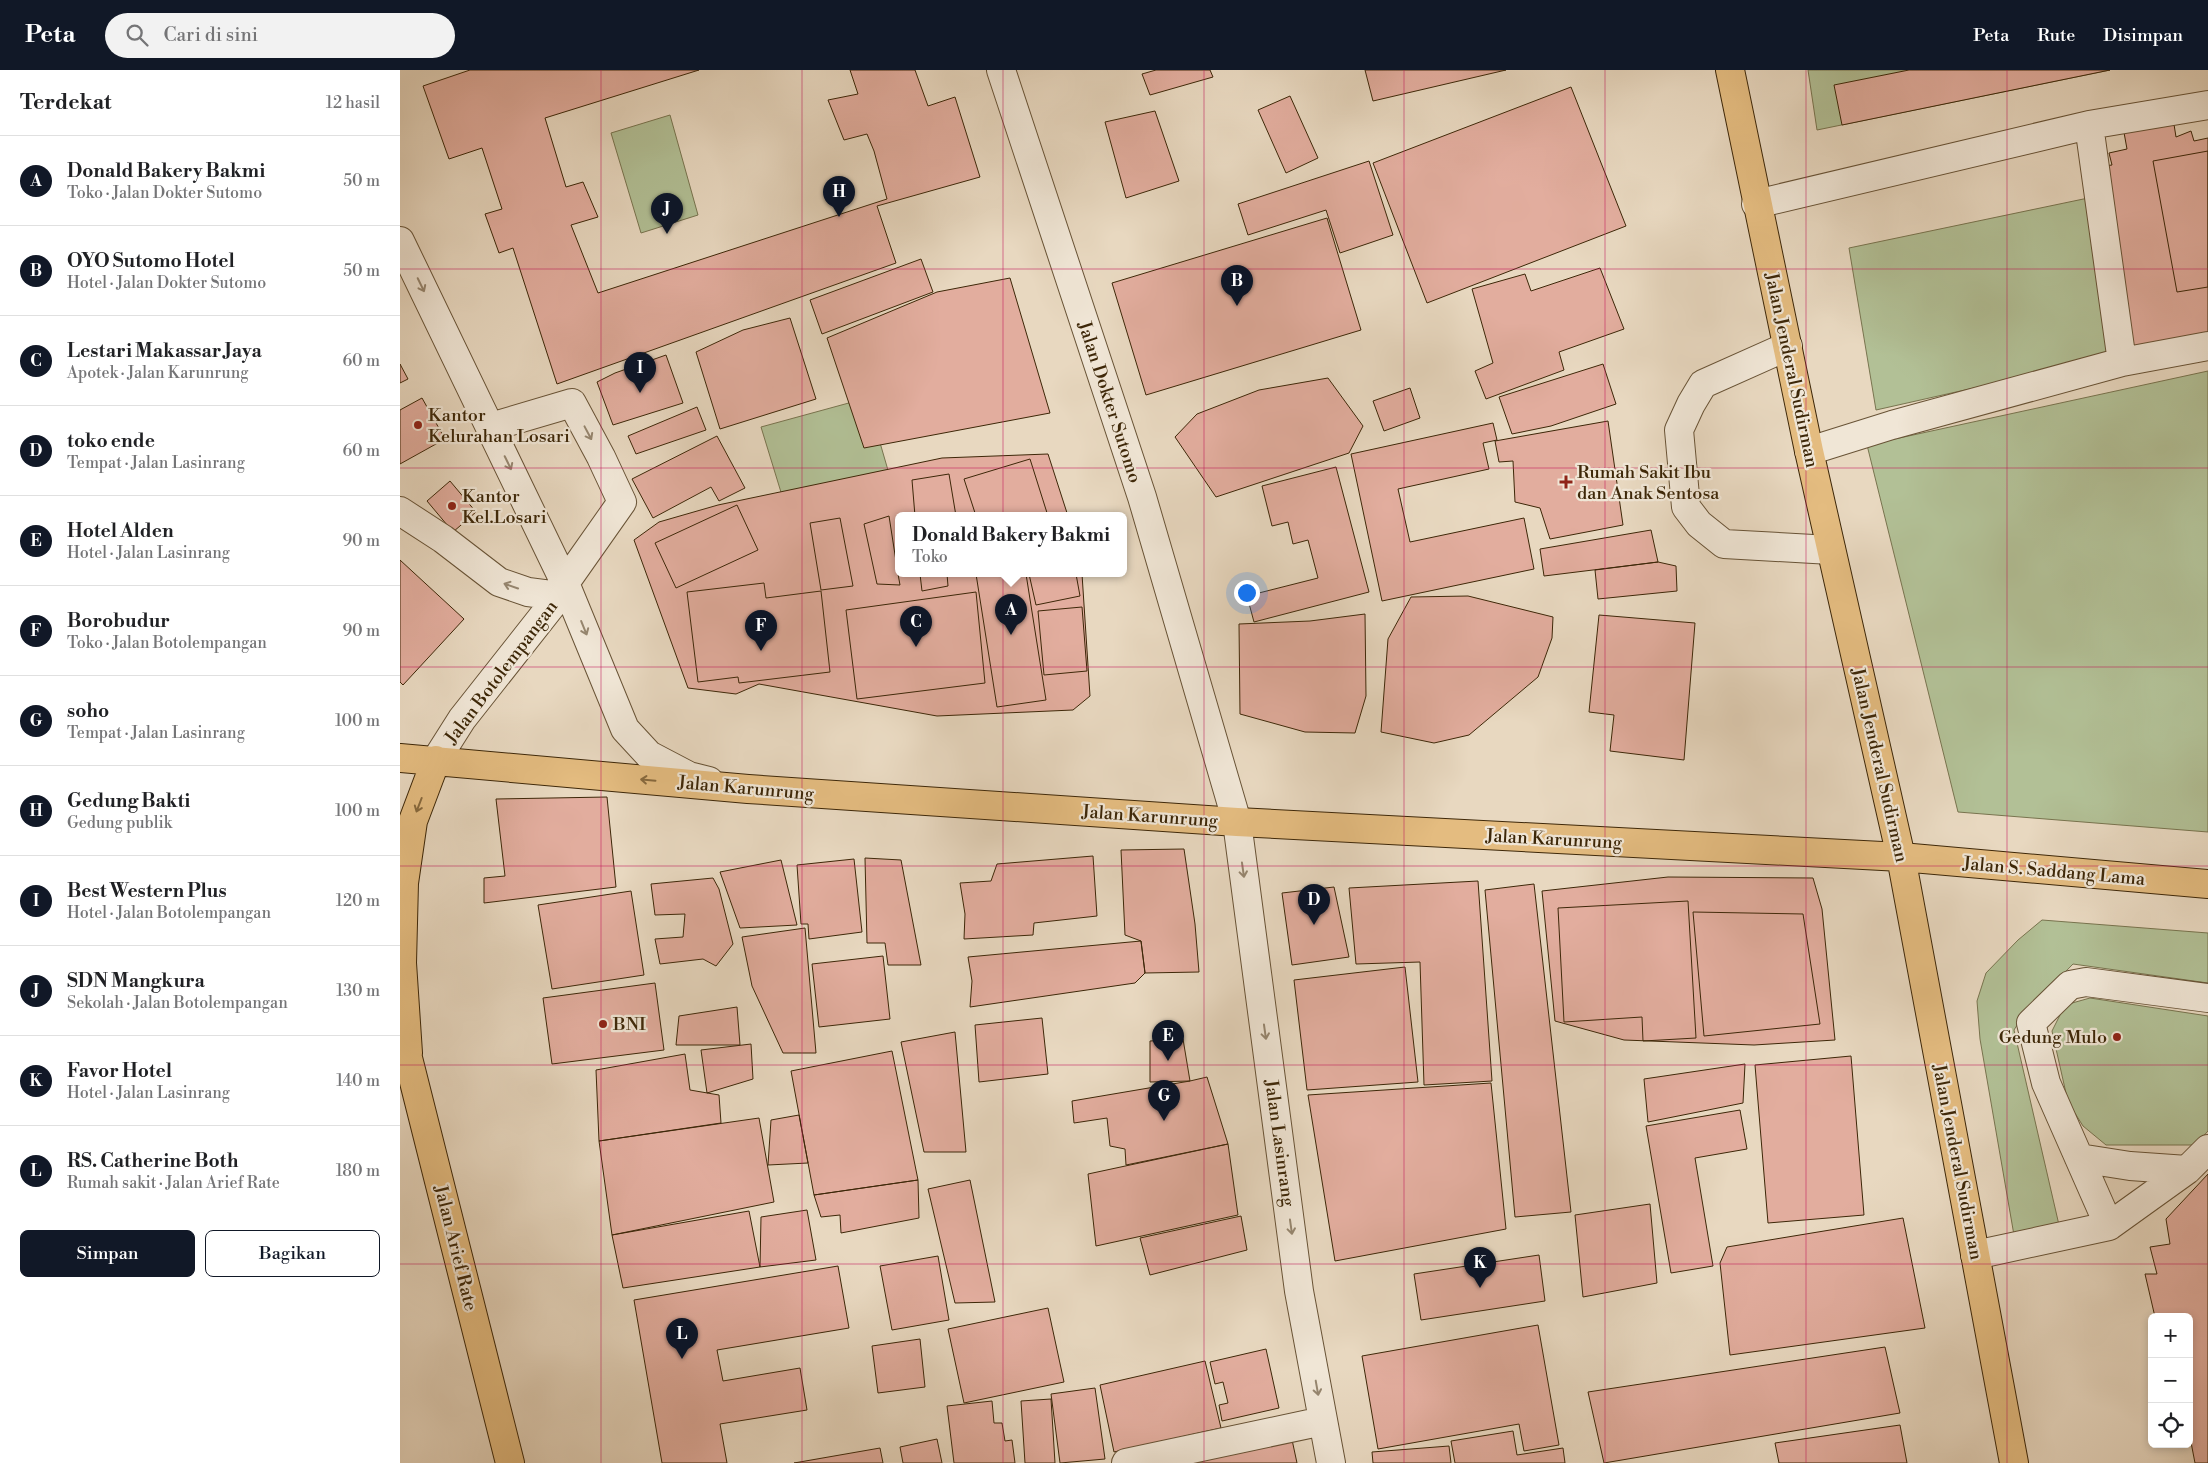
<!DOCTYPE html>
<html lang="id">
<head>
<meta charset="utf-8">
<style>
  :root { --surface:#fff; --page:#f2f2f2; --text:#202124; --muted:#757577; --line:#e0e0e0; --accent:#111827 }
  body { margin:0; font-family:"Libre Bodoni",serif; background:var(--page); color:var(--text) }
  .controls { position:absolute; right:15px; bottom:15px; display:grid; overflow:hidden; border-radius:8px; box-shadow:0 2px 8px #0003 }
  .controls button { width:45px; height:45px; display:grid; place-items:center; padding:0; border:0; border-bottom:1px solid var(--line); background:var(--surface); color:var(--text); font:25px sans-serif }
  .you { position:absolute; left:846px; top:522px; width:18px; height:18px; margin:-12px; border:4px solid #fff; border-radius:50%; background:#1a73e8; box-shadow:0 0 0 8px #1a73e833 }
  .badge { display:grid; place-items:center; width:32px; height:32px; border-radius:50%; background:var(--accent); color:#fff; font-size:16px; font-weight:700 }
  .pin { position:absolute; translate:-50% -41px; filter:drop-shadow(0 1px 2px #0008) }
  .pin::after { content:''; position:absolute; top:26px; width:18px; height:15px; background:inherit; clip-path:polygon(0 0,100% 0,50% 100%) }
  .popup { position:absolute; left:495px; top:442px; width:232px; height:65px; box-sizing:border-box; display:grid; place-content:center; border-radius:8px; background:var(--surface); filter:drop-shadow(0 1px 4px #0005); font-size:16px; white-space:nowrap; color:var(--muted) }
  .popup b { font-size:19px; color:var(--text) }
  .popup::after { content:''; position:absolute; left:50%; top:100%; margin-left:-10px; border:10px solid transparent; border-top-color:var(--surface) }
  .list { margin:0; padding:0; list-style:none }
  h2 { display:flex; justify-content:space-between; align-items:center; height:65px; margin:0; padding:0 20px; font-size:21px }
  h2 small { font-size:16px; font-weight:400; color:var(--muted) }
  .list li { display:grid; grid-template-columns:32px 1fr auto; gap:15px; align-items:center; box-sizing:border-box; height:90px; padding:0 20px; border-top:1px solid var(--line) }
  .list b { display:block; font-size:19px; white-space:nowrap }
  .list p { margin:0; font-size:16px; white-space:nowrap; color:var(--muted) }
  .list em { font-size:16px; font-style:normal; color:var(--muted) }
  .actions { display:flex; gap:10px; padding:15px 20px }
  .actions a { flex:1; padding:11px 0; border:1px solid var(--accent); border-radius:8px; text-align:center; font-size:18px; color:var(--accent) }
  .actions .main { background:var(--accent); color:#fff }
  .icon { flex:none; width:28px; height:28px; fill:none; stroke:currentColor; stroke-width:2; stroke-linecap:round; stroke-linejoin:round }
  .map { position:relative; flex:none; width:1808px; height:1393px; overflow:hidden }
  header { display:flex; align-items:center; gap:30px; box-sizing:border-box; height:70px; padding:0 25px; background:var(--accent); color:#fff }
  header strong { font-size:24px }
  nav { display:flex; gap:28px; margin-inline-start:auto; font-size:18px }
  .search { width:350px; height:45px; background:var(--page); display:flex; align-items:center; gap:12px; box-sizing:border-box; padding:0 18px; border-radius:28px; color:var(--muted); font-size:19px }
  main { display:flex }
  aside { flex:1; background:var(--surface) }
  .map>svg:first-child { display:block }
</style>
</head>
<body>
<header>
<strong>Peta</strong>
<div class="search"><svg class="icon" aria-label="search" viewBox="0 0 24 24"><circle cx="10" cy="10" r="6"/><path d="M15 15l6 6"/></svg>Cari di sini</div>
<nav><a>Peta</a><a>Rute</a><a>Disimpan</a></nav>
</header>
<main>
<aside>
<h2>Terdekat<small>12 hasil</small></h2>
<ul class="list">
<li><span class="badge">A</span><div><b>Donald Bakery Bakmi</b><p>Toko · Jalan Dokter Sutomo</p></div><em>50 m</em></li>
<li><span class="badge">B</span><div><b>OYO Sutomo Hotel</b><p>Hotel · Jalan Dokter Sutomo</p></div><em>50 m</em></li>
<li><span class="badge">C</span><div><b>Lestari Makassar Jaya</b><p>Apotek · Jalan Karunrung</p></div><em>60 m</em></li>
<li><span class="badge">D</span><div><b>toko ende</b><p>Tempat · Jalan Lasinrang</p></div><em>60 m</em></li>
<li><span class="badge">E</span><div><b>Hotel Alden</b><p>Hotel · Jalan Lasinrang</p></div><em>90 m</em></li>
<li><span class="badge">F</span><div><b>Borobudur</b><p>Toko · Jalan Botolempangan</p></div><em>90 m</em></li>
<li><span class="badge">G</span><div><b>soho</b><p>Tempat · Jalan Lasinrang</p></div><em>100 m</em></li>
<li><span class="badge">H</span><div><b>Gedung Bakti</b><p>Gedung publik</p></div><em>100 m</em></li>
<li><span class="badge">I</span><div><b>Best Western Plus</b><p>Hotel · Jalan Botolempangan</p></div><em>120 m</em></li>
<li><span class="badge">J</span><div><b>SDN Mangkura</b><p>Sekolah · Jalan Botolempangan</p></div><em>130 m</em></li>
<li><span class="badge">K</span><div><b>Favor Hotel</b><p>Hotel · Jalan Lasinrang</p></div><em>140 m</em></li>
<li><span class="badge">L</span><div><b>RS. Catherine Both</b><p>Rumah sakit · Jalan Arief Rate</p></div><em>180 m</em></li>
</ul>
<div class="actions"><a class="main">Simpan</a><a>Bagikan</a></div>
</aside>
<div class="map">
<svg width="1808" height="1393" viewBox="0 0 1808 1393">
  <rect width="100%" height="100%" fill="#e8d8c0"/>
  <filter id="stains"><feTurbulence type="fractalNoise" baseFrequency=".004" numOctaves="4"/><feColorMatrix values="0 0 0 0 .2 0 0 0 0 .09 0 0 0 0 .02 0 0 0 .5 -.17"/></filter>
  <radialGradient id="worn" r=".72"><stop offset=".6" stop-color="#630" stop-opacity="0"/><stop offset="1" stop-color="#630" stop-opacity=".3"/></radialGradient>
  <path fill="#b2c096" stroke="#78744f" d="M 1408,0 L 1710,0 L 1417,60 Z
    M 270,45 L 298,145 L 241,163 L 211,63 Z
    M 1693,127 L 1716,286 L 1476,340 L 1449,178 Z
    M 1808,301 L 1808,762 L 1558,742 L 1467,375 Z
    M 467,328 L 492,414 L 384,432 L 361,357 Z
    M 1642,850 L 1808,863 L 1808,913 L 1673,894 L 1624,944 L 1614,960 L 1659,1155 L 1615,1171 L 1580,969 L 1577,931 L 1586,903 L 1618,870 Z
    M 1690,928 L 1808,946 L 1808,1061 L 1795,1075 L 1706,1075 L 1683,1056 L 1668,1032 L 1652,961 L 1665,935 Z"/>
  <path fill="#e2ad9e" stroke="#3d2708" d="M 70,0 L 299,0 L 145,48 L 166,117 L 183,112 L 198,147 L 171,155 L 198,223 L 487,129 L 474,81 L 467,64 L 444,70 L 428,30 L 458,24 L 450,0 L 515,0 L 528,36 L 555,27 L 580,107 L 477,136 L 496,193 L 157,314 L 113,178 L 99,183 L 85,144 L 102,139 L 82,78 L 49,89 L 23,16 Z
    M 756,0 L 810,0 L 813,7 L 750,25 L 742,4 Z
    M 965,0 L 1106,0 L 973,31 Z
    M 1509,0 L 1710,0 L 1442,55 L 1434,15 Z
    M 1171,17 L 1226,156 L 1027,233 L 973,93 Z
    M 890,26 L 918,88 L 886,103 L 858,40 Z
    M 755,41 L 779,111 L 726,128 L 705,52 Z
    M 1773,48 L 1776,67 L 1791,61 L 1794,71 L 1808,68 L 1808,265 L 1718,282 L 1704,96 L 1712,95 L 1709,83 L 1727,79 L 1723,57 Z
    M 1808,81 L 1808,217 L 1777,222 L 1753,91 Z
    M 969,91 L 993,165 L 940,183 L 926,140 L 848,165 L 838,134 Z
    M 927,148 L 961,260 L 746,325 L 712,213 Z
    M 521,189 L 533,222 L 422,264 L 410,230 Z
    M 1200,198 L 1224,259 L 1159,282 L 1164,300 L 1086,329 L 1075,301 L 1093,293 L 1072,219 L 1125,204 L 1131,221 Z
    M 610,208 L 650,343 L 464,378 L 427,268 L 537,222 Z
    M 390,248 L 416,329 L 320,359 L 296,282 L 343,260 Z
    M 266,285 L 283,333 L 213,355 L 197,312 L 215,303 Z
    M 0,294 L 8,309 L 0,313 Z
    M 1203,294 L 1216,334 L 1151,356 L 1112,364 L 1099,327 Z
    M 928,308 L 963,356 L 949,383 L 816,427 L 775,367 L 797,344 L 859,320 Z
    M 1010,318 L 1020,348 L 984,361 L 973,331 Z
    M 22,328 L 45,369 L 0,394 L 0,340 Z
    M 297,337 L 306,360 L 236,384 L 228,366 Z
    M 1208,351 L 1223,455 L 1150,469 L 1140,438 L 1115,432 L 1113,391 L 1099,392 L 1095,371 Z
    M 1093,353 L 1097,370 L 1083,373 L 1089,399 L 998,419 L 1010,472 L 1124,448 L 1134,499 L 982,531 L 951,384 Z
    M 317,366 L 345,418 L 319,431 L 311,417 L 253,448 L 232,409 Z
    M 648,384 L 668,446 L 498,446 L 498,504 L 682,504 L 690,626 L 673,640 L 537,646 L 359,614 L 336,624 L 288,618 L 234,470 L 259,452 L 318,435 L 542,388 Z
    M 630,389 L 648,446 L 576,446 L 564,409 Z
    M 936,397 L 969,522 L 854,552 L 847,526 L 918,508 L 908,470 L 893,474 L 888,452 L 872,456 L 862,416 Z
    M 549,404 L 556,446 L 515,446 L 512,410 Z
    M 50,411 L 76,442 L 53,462 L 27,431 Z
    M 337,435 L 358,480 L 276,518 L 255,473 Z
    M 489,446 L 498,504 L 500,515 L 477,514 L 464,454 Z
    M 440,448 L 453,516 L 421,520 L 410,453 Z
    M 1251,460 L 1258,492 L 1144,506 L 1140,479 Z
    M 0,490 L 64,549 L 3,615 L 0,612 Z
    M 1258,492 L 1276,496 L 1277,521 L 1198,529 L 1195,500 Z
    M 520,504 L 547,504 L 548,516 L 522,521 Z
    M 576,504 L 626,504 L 646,630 L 597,637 Z
    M 629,504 L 676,504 L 680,526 L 636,535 Z
    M 364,513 L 366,528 L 421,521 L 430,602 L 339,613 L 338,607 L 298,612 L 287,522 Z
    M 576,522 L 585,613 L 457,629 L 446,540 Z
    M 1068,526 L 1153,547 L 1152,568 L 1138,607 L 1069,665 L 1034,673 L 981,662 L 988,569 L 1011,527 Z
    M 682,537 L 687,601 L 644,605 L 638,541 Z
    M 965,544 L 966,626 L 955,663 L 905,662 L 840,644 L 839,554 L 910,551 Z
    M 1199,545 L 1295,553 L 1284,690 L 1210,681 L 1214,645 L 1189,642 Z
    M 207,727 L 216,817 L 84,833 L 84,808 L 105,806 L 96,729 Z
    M 784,779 L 795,854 L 799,902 L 745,903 L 741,871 L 725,865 L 721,780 Z
    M 693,786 L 697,846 L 634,853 L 633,865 L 564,869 L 565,844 L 560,813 L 591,811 L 597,794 Z
    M 465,788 L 501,790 L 521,895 L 488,895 L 485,873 L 467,873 Z
    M 454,789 L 462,862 L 409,869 L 408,854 L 401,854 L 397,795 Z
    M 381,790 L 397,855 L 340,858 L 320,802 Z
    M 1268,807 L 1413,808 L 1422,839 L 1435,970 L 1354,975 L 1224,970 L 1155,951 L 1142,821 Z
    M 313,808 L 319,819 L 333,874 L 316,896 L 303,889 L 260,894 L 255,869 L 283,867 L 285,844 L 255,845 L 251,814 Z
    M 1078,811 L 1092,1011 L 1024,1015 L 1020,892 L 956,894 L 949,818 Z
    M 1134,814 L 1171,1142 L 1115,1147 L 1085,820 Z
    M 934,817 L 949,887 L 892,895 L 882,823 Z
    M 231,821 L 244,905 L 152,919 L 138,835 Z
    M 1288,831 L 1296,968 L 1243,971 L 1242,947 L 1164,952 L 1158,838 Z
    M 1293,842 L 1403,844 L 1420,954 L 1304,966 Z
    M 405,858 L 416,983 L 383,983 L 352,916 L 342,867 Z
    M 741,871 L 745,903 L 735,913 L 570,937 L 572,911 L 568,887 Z
    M 483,886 L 490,949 L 419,957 L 412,894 Z
    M 1005,897 L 1018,1012 L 907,1020 L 894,910 Z
    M 255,913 L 264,980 L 152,994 L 143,928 Z
    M 337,937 L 340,975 L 276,975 L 279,946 Z
    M 642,948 L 648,1004 L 579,1012 L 575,955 Z
    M 555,962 L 566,1082 L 524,1082 L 501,972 Z
    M 783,969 L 790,1011 L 750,1012 L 750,971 Z
    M 351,974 L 353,1009 L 307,1023 L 301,980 Z
    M 492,981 L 518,1110 L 414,1125 L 391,1001 Z
    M 285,984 L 290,1020 L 319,1025 L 321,1053 L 199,1071 L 196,1000 Z
    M 1451,986 L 1464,1145 L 1368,1153 L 1355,995 Z
    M 1345,994 L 1343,1033 L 1248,1052 L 1244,1009 Z
    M 807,1007 L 828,1074 L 726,1095 L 725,1079 L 710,1076 L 707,1048 L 674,1053 L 672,1031 L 790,1011 Z
    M 1091,1013 L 1106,1159 L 935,1191 L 908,1025 Z
    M 1340,1040 L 1347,1079 L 1295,1088 L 1313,1196 L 1271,1203 L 1246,1056 Z
    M 399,1045 L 408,1093 L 368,1095 L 371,1050 Z
    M 359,1048 L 374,1132 L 212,1165 L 199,1071 Z
    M 828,1074 L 838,1145 L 696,1176 L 688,1104 Z
    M 1808,1104 L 1808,1393 L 1795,1393 L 1789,1362 L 1789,1247 L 1755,1247 L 1745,1204 L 1757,1204 L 1750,1177 L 1770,1174 L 1766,1149 Z
    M 518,1110 L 519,1148 L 441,1163 L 440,1145 L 421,1147 L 414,1125 Z
    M 570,1110 L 595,1232 L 555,1233 L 528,1119 Z
    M 1250,1134 L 1257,1213 L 1183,1227 L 1175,1145 Z
    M 407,1140 L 416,1190 L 360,1197 L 361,1147 Z
    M 349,1141 L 360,1197 L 223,1218 L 212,1165 Z
    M 841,1146 L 847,1180 L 750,1205 L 740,1168 Z
    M 1503,1148 L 1525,1258 L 1330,1285 L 1320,1193 L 1327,1177 Z
    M 1139,1185 L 1145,1231 L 1021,1250 L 1014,1204 Z
    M 538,1186 L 549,1250 L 492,1260 L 480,1196 Z
    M 438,1196 L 449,1258 L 317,1280 L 323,1311 L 400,1298 L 407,1340 L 320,1354 L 327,1393 L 262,1393 L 234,1230 Z
    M 648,1238 L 664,1312 L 564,1333 L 548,1259 Z
    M 1138,1255 L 1159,1375 L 1124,1381 L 1119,1354 L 978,1379 L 962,1286 Z
    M 520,1269 L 525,1317 L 478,1323 L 472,1276 Z
    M 1485,1277 L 1500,1343 L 1204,1393 L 1188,1322 Z
    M 866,1279 L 879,1338 L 822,1351 L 819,1335 L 828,1333 L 823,1312 L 815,1314 L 810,1292 Z
    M 805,1291 L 821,1358 L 714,1382 L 700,1315 Z
    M 695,1318 L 705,1389 L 660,1393 L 651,1324 Z
    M 651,1329 L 655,1393 L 625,1393 L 621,1331 Z
    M 592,1331 L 594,1353 L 602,1353 L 605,1371 L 612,1370 L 615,1393 L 554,1393 L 547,1336 Z
    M 1500,1355 L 1507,1393 L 1379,1393 L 1375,1373 Z
    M 1113,1361 L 1117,1385 L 1163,1378 L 1165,1393 L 1055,1393 L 1051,1371 Z
    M 891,1365 L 897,1393 L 788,1393 Z
    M 537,1369 L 542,1393 L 503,1393 L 500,1377 Z
    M 1049,1376 L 1051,1393 L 973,1393 L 972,1382 Z
    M 480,1378 L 483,1393 L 394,1393 Z"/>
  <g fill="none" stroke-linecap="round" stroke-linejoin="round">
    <g stroke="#685336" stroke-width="30">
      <path id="minor" d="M 601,0 L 742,427 L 837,752 L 899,1221 L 931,1393
        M 1689,55 L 1722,292 L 1808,276
        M 1356,134 L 1689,55 L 1808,35
        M 0,171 L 165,513 L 225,659 L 249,685 L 289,706 L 309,711
        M 1388,276 L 1303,314 L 1291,334 L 1279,360 L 1286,437 L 1299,454 L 1324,474 L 1431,480
        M 1409,381 L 1492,355 L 1722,292
        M 0,441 L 43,469 L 99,512 L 128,522 L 159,526
        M 36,690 L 62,649 L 159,526 L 165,513 L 222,432 L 201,387 L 172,333 L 91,357
        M 1679,1088 L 1730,1096 L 1787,1100
        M 1709,1156 L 1646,1013 L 1631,953 L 1670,915 L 1686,912 L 1808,928
        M 1575,1185 L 1709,1156 L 1787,1100 L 1808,1079
        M 726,1393 L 923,1351"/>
    </g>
    <g stroke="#3d2708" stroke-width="30">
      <path id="major" d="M 1330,0 L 1409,381 L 1501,787 L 1614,1393
        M 0,688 L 348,719 L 837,752 L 1501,787 L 1808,814
        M 0,963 L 8,988 L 110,1393
        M 8,983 L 2,893 L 4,813 L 13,751 L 36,690"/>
    </g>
    <use href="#minor" stroke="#f0e6d6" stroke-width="28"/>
    <use href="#major" stroke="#e4bc80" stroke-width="28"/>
  </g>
  <defs><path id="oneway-shaft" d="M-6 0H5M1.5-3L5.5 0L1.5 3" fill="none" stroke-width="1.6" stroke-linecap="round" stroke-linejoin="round" transform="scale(1.25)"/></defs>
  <g stroke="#96866f">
    <use href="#oneway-shaft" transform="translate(21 215) rotate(64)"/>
    <use href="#oneway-shaft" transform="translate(188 363) rotate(62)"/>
    <use href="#oneway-shaft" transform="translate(108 393) rotate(64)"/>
    <use href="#oneway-shaft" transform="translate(111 516) rotate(-161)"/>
    <use href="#oneway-shaft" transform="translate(184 558) rotate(68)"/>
    <use href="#oneway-shaft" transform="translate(843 800) rotate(82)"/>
    <use href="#oneway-shaft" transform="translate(865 962) rotate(82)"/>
    <use href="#oneway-shaft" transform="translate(891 1157) rotate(82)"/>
    <use href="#oneway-shaft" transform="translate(917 1318) rotate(80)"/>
  </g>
  <g stroke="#886a3e">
    <use href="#oneway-shaft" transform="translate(248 710) rotate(-175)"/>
    <use href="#oneway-shaft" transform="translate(19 735) rotate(111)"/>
  </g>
  <path fill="none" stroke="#c2185b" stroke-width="1" stroke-opacity="0.55" d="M 201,0 L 201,1393M 402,0 L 402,1393M 603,0 L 603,1393M 804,0 L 804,1393M 1004,0 L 1004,1393M 1205,0 L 1205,1393M 1406,0 L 1406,1393M 1607,0 L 1607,1393M 0,199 L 1808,199M 0,398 L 1808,398M 0,597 L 1808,597M 0,796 L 1808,796M 0,995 L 1808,995M 0,1194 L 1808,1194"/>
  <g fill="#8f2418" stroke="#f0e6d6" stroke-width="2">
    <circle cx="18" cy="355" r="5"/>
    <path d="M1163.5 404.5h5v5h5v5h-5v5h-5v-5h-5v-5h5z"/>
    <circle cx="52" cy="436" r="5"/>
    <circle cx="203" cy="954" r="5"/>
    <circle cx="1717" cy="967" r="5"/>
  </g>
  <g text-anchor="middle" stroke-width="4.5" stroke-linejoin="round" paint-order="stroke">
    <g font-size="18" fill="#3d2708" stroke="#f0e6d6">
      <text transform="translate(1392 300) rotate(78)" y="6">Jalan Jenderal Sudirman</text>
      <text transform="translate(710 332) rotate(72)" y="6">Jalan Dokter Sutomo</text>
      <text transform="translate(101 602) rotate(-53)" y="6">Jalan Botolempangan</text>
      <text transform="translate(1480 695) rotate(77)" y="6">Jalan Jenderal Sudirman</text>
      <text transform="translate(346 718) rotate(5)" y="6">Jalan Karunrung</text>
      <text transform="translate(750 746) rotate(4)" y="6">Jalan Karunrung</text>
      <text transform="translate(1154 769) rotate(3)" y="6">Jalan Karunrung</text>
      <text transform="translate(1654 801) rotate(5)" y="6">Jalan S. Saddang Lama</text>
      <text transform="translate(880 1073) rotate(82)" y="6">Jalan Lasinrang</text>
      <text transform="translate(1558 1092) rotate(79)" y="6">Jalan Jenderal Sudirman</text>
      <text transform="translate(56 1178) rotate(76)" y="6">Jalan Arief Rate</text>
    </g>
    <g font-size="18" fill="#3d2708" stroke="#f0e6d6" text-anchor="start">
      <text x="28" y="351">Kantor<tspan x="28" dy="21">Kelurahan Losari</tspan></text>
      <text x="1177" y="408">Rumah Sakit Ibu<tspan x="1177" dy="21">dan Anak Sentosa</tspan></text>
      <text x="62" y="432">Kantor<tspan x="62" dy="21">Kel.Losari</tspan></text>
      <text x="213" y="960">BNI</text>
      <text x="1707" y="973" text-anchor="end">Gedung Mulo</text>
    </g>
  </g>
  <rect width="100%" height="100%" filter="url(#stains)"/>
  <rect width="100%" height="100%" fill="url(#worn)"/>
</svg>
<div class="controls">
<button>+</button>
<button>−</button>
<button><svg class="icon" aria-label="locate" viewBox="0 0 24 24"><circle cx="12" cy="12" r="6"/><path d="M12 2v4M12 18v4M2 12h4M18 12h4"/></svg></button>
</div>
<div class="you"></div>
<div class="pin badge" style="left:611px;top:565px">A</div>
<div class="popup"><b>Donald Bakery Bakmi</b>Toko</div>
<div class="pin badge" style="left:837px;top:236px">B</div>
<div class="pin badge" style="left:516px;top:577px">C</div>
<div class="pin badge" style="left:914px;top:855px">D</div>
<div class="pin badge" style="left:768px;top:991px">E</div>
<div class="pin badge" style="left:361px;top:581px">F</div>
<div class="pin badge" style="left:764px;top:1051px">G</div>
<div class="pin badge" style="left:439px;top:147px">H</div>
<div class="pin badge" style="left:240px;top:323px">I</div>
<div class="pin badge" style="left:267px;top:164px">J</div>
<div class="pin badge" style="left:1080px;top:1218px">K</div>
<div class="pin badge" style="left:282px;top:1289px">L</div>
</div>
</main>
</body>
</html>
